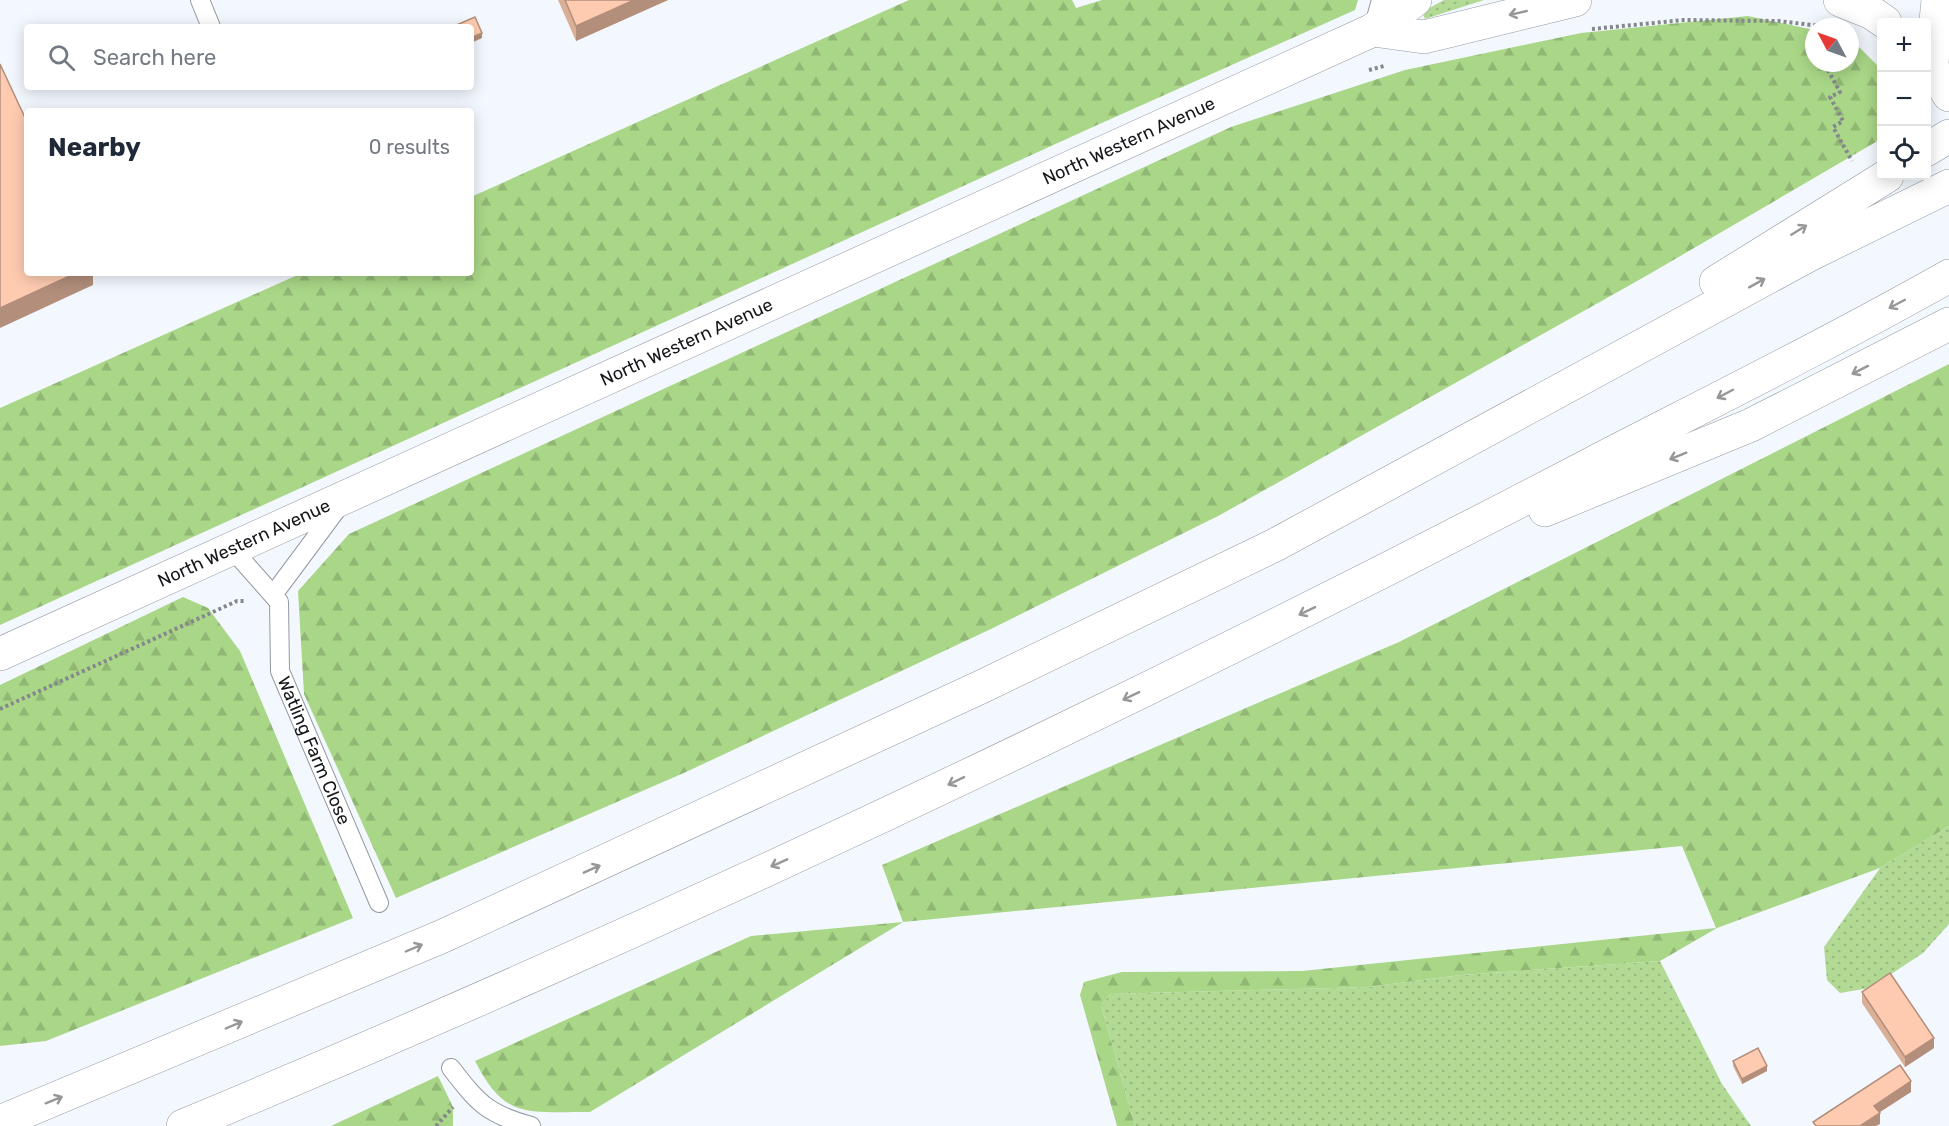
<!DOCTYPE html>
<html lang="en">
<head>
<meta charset="utf-8">
<style>
  :root { --surface:#fff; --page:#f2f2f3; --text:#1f2937; --muted:#747a83; --line:#e0e1e3 }
  body { margin:0; font-family:Rubik,sans-serif; background:var(--page); color:var(--text) }
  .controls { position:absolute; right:18px; top:18px; display:grid; overflow:hidden; border-radius:6px; box-shadow:0 3px 15px #0003 }
  .controls button { width:54px; height:54px; display:grid; place-items:center; padding:0; border:0; border-bottom:2px solid var(--line); background:var(--surface); color:var(--text); font:30px sans-serif }
  .compass { position:absolute; left:1805px; top:18px; width:54px; height:54px; border-radius:50%; background:var(--surface); box-shadow:0 3px 15px #0003; rotate:311deg }
  .list { margin:0; padding:0; list-style:none }
  h2 { display:flex; justify-content:space-between; align-items:center; height:78px; margin:0; padding:0 24px; font-size:26px }
  h2 small { font-size:20px; font-weight:400; color:var(--muted) }
  .icon { flex:none; width:33px; height:33px; fill:none; stroke:currentColor; stroke-width:2; stroke-linecap:round; stroke-linejoin:round }
  .map { position:relative; flex:none; width:1949px; height:1126px; overflow:hidden }
  .search { position:absolute; background:var(--surface); box-shadow:0 3px 15px #0003; left:24px; top:24px; width:450px; height:66px; display:flex; align-items:center; gap:15px; box-sizing:border-box; padding:0 21px; border-radius:6px; color:var(--muted); font-size:22px }
  .panel { position:absolute; background:var(--surface); box-shadow:0 3px 15px #0003; left:24px; top:108px; width:450px; height:168px; border-radius:6px }
  .map>svg:first-child { display:block }
</style>
</head>
<body>
<div class="map">
<svg width="1949" height="1126" viewBox="0 0 1949 1126">
  <defs>
    <pattern id="grass-dots" width="8" height="8" patternUnits="userSpaceOnUse" patternTransform="scale(1.5)"><rect width="8" height="8" fill="#b2da94"/><path d="M2 2h.1M6 6h.1" fill="none" stroke="#98ba7f" stroke-width="1.8" stroke-linecap="round"/></pattern>
    <pattern id="forest-firs" width="22" height="20" patternUnits="userSpaceOnUse" patternTransform="scale(1.5)"><rect width="22" height="20" fill="#a9d687"/><path d="M5 1l3.5 6h-7zM16 11l3.5 6h-7z" fill="#91b774"/></pattern>
  </defs>
  <rect width="100%" height="100%" fill="#f3f8ff"/>
  <path fill="url(#grass-dots)" d="M 1444,0 L 1484,0 L 1425,19 L 1422,12 Z
    M 1949,826 L 1949,924 L 1923,953 L 1870,988 L 1840,993 L 1827,980 L 1824,947 L 1880,868 Z
    M 1660,961 L 1722,1084 L 1751,1126 L 1135,1126 L 1101,1005 L 1110,994 L 1368,987 L 1461,975 Z"/>
  <path fill="url(#forest-firs)" d="M 909,0 L 1072,0 L 1076,8 L 1102,0 L 1358,0 L 1355,10 L 1095,126 L 0,625 L 0,408 L 302,273 L 471,273 L 471,197 Z
    M 1748,16 L 1814,30 L 1814,63 L 1850,63 L 1850,38 L 1881,69 L 1881,139 L 1646,276 L 1220,515 L 991,629 L 686,772 L 396,898 L 304,694 L 298,591 L 349,534 L 1231,127 L 1405,70 L 1581,33 Z
    M 1949,364 L 1949,826 L 1880,868 L 1717,928 L 1660,961 L 1461,975 L 1368,987 L 1110,994 L 1101,1005 L 1135,1126 L 1117,1126 L 1080,995 L 1084,982 L 1122,972 L 1302,971 L 1716,928 L 1682,846 L 903,922 L 590,1112 C 529,1111 506,1122 475,1061 L 751,936 L 903,922 L 882,865 L 1399,642 Z
    M 183,597 L 208,608 L 240,651 L 353,918 L 46,1041 L 0,1046 L 0,685 Z
    M 438,1076 L 453,1107 L 453,1126 L 331,1126 Z"/>
  <g fill="none" stroke-linecap="round" stroke-linejoin="round">
    <g stroke="#9399a1" stroke-width="20">
      <g id="service">
        <path d="M 200,0 L 211,27"/>
        <path d="M 1373,29 L 1381,0"/>
        <path id="s1" d="M 233,550 L 279,602 L 280,671 L 379,903"/>
        <path d="M 273,595 L 340,505"/>
        <path d="M 451,1068 C 478,1103 487,1114 531,1126"/>
      </g>
    </g>
    <g stroke="#9399a1" stroke-width="34">
      <path id="primary" d="M 1840,0 L 1872,13 L 1885,22
        M 1926,58 L 1949,95
        M 1932,63 L 1938,0"/>
    </g>
    <g stroke="#9399a1" stroke-width="34">
      <g id="trunk">
        <path d="M 1373,30 L 1424,37 L 1575,0"/>
        <path id="s2" d="M 0,654 L 1373,30 L 1415,0"/>
      </g>
    </g>
    <g stroke="#9399a1" stroke-width="34">
      <path id="motorway" d="M 1926,150 L 1949,136
        M 1716,282 L 1887,176
        M 1545,510 L 1751,425 L 1949,324
        M 0,1122 L 443,936 L 981,687 L 1275,545 L 1809,255 L 1949,186
        M 183,1126 C 661,927 1132,704 1591,464 C 1711,402 1832,342 1949,276"/>
    </g>
    <path stroke="#84878c" stroke-width="4" stroke-dasharray="3 3" stroke-linecap="butt" d="M 1592,29 L 1684,20 L 1778,21 L 1821,26
      M 1838,63 L 1828,70 L 1840,92 L 1830,97 L 1843,121 L 1833,127 L 1852,161
      M 1369,70 L 1384,66
      M 0,709 L 237,601 L 246,601
      M 436,1126 L 453,1107"/>
    <use href="#service" stroke="#fff" stroke-width="18"/>
    <use href="#primary" stroke="#fff" stroke-width="33"/>
    <use href="#trunk" stroke="#fff" stroke-width="33"/>
    <use href="#motorway" stroke="#fff" stroke-width="33"/>
  </g>
  <path fill="#daaf97" d="M 558,0 L 668,0 L 576,41 Z
    M 1862,992 L 1934,1048 L 1905,1067 L 1862,1003 Z
    M 1733,1061 L 1767,1071 L 1742,1084 L 1733,1066 Z"/>
  <path fill="#b28e7b" d="M 634,0 L 668,0 L 576,41 L 576,26 Z
    M 482,33 L 482,38 L 471,43 L 471,38 Z
    M 76,273 L 93,273 L 93,285 L 0,328 L 0,308 Z
    M 1934,1038 L 1934,1048 L 1905,1067 L 1905,1057 Z
    M 1767,1066 L 1767,1071 L 1742,1084 L 1742,1079 Z
    M 1911,1081 L 1911,1092 L 1874,1116 L 1874,1106 Z
    M 1880,1113 L 1880,1124 L 1876,1126 L 1860,1126 Z"/>
  <path fill="#fecbb0" stroke="#b28e7b" stroke-width="1.5" d="M 565,0 L 634,0 L 576,26 Z
    M 475,17 L 482,33 L 471,38 L 471,27 L 452,27 Z
    M 0,64 L 27,122 L 27,273 L 76,273 L 0,308 Z
    M 1890,973 L 1934,1038 L 1905,1057 L 1862,992 Z
    M 1758,1048 L 1767,1066 L 1742,1079 L 1733,1061 Z
    M 1900,1065 L 1911,1081 L 1874,1106 L 1880,1113 L 1860,1126 L 1816,1126 L 1813,1122 Z"/>
  <defs><path id="oneway-shaft" d="M-6 0H5M1.5-3L5.5 0L1.5 3" fill="none" stroke-width="1.6" stroke-linecap="round" stroke-linejoin="round" transform="scale(1.5)"/></defs>
  <g stroke="#969798">
    <use href="#oneway-shaft" transform="translate(1518 13) rotate(167)"/>
    <use href="#oneway-shaft" transform="translate(1799 230) rotate(-32)"/>
    <use href="#oneway-shaft" transform="translate(1757 283) rotate(-29)"/>
    <use href="#oneway-shaft" transform="translate(1897 304) rotate(152)"/>
    <use href="#oneway-shaft" transform="translate(1860 370) rotate(153)"/>
    <use href="#oneway-shaft" transform="translate(1725 394) rotate(152)"/>
    <use href="#oneway-shaft" transform="translate(1678 456) rotate(158)"/>
    <use href="#oneway-shaft" transform="translate(1307 611) rotate(154)"/>
    <use href="#oneway-shaft" transform="translate(1131 696) rotate(154)"/>
    <use href="#oneway-shaft" transform="translate(956 781) rotate(154)"/>
    <use href="#oneway-shaft" transform="translate(779 863) rotate(156)"/>
    <use href="#oneway-shaft" transform="translate(592 869) rotate(-24)"/>
    <use href="#oneway-shaft" transform="translate(414 948) rotate(-23)"/>
    <use href="#oneway-shaft" transform="translate(234 1025) rotate(-23)"/>
    <use href="#oneway-shaft" transform="translate(54 1100) rotate(-22)"/>
  </g>
  <g text-anchor="middle" stroke-width="5" stroke-linejoin="round" paint-order="stroke">
    <g font-size="18" fill="#15171a" stroke="#f3f8ff">
      <text dy="6" stroke="none"><textPath href="#s2" startOffset="1240">North Western Avenue</textPath></text>
      <text dy="6" stroke="none"><textPath href="#s2" startOffset="754">North Western Avenue</textPath></text>
      <text dy="6" stroke="none"><textPath href="#s2" startOffset="268">North Western Avenue</textPath></text>
      <text dy="6" stroke="none"><textPath href="#s1" startOffset="225">Watling Farm Close</textPath></text>
    </g>
  </g>
</svg>
<div class="controls">
<button>+</button>
<button>−</button>
<button><svg class="icon" aria-label="locate" viewBox="0 0 24 24"><circle cx="12" cy="12" r="6"/><path d="M12 2v4M12 18v4M2 12h4M18 12h4"/></svg></button>
</div>
<svg class="compass" viewBox="-18 -18 36 36"><path d="M0-13l5 13h-10z" fill="#e53935"/><path d="M0 13l5-13h-10z" fill="#747a83"/></svg>
<div class="search"><svg class="icon" aria-label="search" viewBox="0 0 24 24"><circle cx="10" cy="10" r="6"/><path d="M15 15l6 6"/></svg>Search here</div>
<section class="panel">
<h2>Nearby<small>0 results</small></h2>
<ul class="list">
</ul>
</section>
</div>
</body>
</html>
